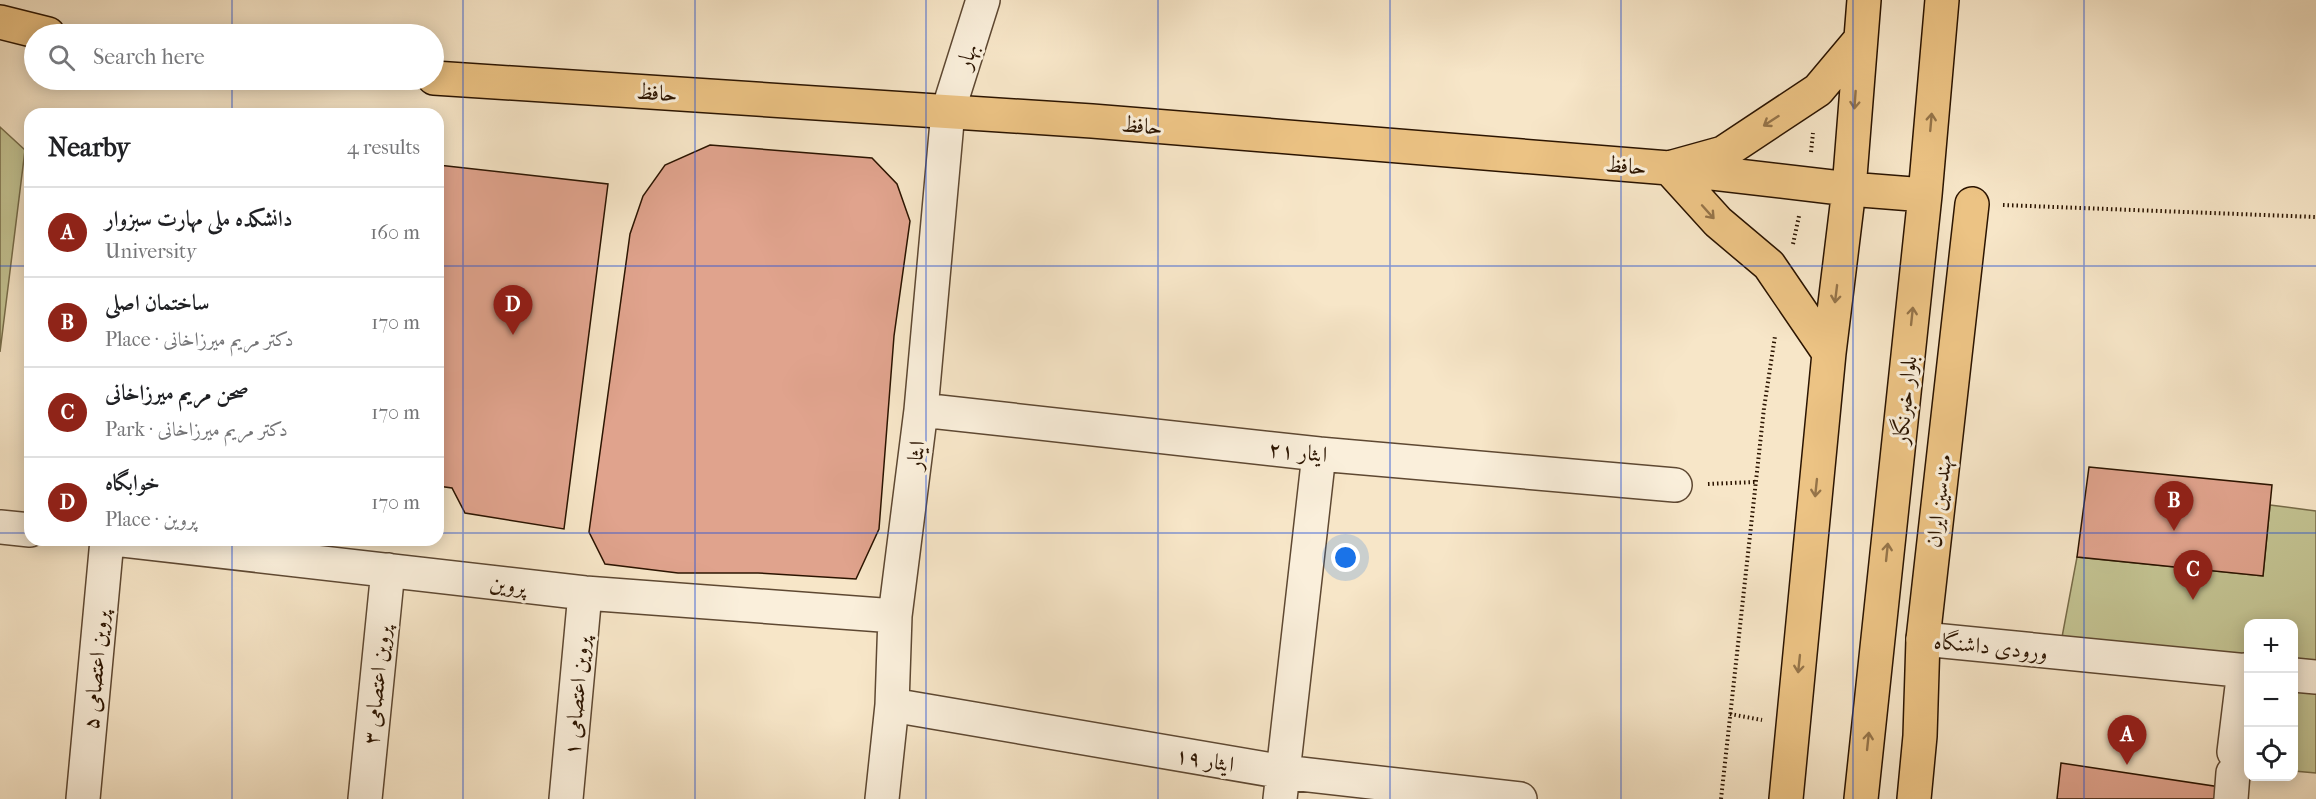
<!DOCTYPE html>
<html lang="en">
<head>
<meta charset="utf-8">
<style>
  :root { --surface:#fff; --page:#f2f2f2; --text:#202124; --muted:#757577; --line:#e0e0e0; --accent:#8f2418 }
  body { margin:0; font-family:"IM FELL French Canon",Amiri,serif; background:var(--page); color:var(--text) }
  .controls { position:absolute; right:18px; bottom:18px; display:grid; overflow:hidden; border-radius:12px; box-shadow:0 3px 15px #0003 }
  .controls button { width:54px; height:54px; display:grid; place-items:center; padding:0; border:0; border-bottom:2px solid var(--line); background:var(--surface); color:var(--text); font:30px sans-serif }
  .you { position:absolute; left:1346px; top:558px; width:21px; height:21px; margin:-15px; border:4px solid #fff; border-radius:50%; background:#1a73e8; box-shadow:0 0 0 9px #1a73e833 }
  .badge { display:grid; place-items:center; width:39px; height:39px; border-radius:50%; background:var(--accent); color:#fff; font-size:20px; font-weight:700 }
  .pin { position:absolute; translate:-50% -50px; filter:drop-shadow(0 2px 3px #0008) }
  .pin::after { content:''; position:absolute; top:32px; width:21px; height:18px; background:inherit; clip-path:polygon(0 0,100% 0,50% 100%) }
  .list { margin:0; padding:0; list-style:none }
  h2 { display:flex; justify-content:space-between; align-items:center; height:78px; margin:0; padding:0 24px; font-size:26px }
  h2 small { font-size:20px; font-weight:400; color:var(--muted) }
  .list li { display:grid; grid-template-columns:39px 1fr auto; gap:18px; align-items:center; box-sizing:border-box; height:90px; padding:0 24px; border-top:2px solid var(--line) }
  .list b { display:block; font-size:22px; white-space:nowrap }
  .list p { margin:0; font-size:20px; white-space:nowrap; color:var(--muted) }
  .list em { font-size:20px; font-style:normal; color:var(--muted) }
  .icon { flex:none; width:33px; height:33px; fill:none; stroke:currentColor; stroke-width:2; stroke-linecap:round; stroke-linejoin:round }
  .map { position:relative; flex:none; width:2316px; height:799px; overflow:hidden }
  .search { position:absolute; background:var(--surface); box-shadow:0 3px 15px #0003; left:24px; top:24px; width:420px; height:66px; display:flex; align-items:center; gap:15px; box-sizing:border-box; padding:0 21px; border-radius:33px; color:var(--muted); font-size:22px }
  .panel { position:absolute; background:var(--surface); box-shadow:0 3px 15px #0003; left:24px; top:108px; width:420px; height:438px; border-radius:18px }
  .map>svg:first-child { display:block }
</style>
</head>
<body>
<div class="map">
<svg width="2316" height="799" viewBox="0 0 2316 799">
  <rect width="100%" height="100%" fill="#f7e6c8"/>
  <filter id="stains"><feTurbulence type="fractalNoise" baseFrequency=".00333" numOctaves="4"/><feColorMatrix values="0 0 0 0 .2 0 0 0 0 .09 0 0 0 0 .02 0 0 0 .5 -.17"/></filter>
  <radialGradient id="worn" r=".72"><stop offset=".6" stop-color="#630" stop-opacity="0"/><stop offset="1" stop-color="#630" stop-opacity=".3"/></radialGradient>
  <path fill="#c3c392" stroke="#776c49" stroke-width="1.5" d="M 0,127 L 25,150 L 0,352 Z
    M 2270,505 L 2316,511 L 2316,773 L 2294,771 L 2294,624 L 2248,624 L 2248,765 L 2236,763 L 2244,670 L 2059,653 L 2077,557 L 2263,576 Z"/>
  <path fill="#e0a38d" stroke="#2b1400" stroke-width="1.5" d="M 710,145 L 872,158 L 897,184 L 910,221 L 894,336 L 879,529 L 856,579 L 758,573 L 678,573 L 605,564 L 589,532 L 630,234 L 643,196 L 665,165 Z
    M 438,165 L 608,184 L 564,529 L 465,513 L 452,488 L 438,486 Z
    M 2089,467 L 2272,485 L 2263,576 L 2077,557 Z
    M 2061,763 L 2220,787 L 2219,799 L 2057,799 Z"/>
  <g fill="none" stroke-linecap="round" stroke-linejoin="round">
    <g stroke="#5e4832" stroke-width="36">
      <path id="minor" d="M 921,410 L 1319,454 L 1675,485
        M 0,527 L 30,530
        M 123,540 L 585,593 L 895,616
        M 1923,639 L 2248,671
        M 2294,675 L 2316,677
        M 892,705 L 1283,772 L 1520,799
        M 2234,752 L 2244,670
        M 83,799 L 107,540
        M 365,799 L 388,570
        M 566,799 L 585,593
        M 882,799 L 892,705 L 895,616 L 921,410 L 948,111 L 983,0
        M 1280,799 L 1319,454
        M 2231,799 L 2233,773"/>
    </g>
    <g stroke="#2b1400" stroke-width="36">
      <path id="major" d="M 0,22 L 48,34
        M 434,78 L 1092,121 L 1669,168 L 1849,189 L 1925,195
        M 1829,353 L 1769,265 L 1718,222 L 1669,168 L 1723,153 L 1818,90 L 1860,40
        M 1786,799 L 1829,353 L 1849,189 L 1864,0
        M 1861,799 L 1925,195 L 1942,0
        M 1914,799 L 1920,736 L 1923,639 L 1972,204"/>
    </g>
    <path stroke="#2b1400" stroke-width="4" stroke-dasharray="1.5 3" stroke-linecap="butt" d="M 1811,152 L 1813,133
      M 2003,205 L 2316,217
      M 1793,244 L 1799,216
      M 1708,484 L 1755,482
      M 1730,714 L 1762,720
      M 1721,799 L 1764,408 L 1775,336"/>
    <use href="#minor" stroke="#faefdb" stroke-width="33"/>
    <use href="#major" stroke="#ecc384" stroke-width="33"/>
  </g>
  <defs><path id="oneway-shaft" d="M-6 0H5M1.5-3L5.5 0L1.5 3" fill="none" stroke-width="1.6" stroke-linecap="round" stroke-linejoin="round" transform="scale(1.5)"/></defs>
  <g stroke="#957449">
    <use href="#oneway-shaft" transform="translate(1855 100) rotate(94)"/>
    <use href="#oneway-shaft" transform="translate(1771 121) rotate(147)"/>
    <use href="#oneway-shaft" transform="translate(1931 122) rotate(-85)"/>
    <use href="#oneway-shaft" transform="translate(1708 212) rotate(48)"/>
    <use href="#oneway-shaft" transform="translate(1836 294) rotate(97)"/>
    <use href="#oneway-shaft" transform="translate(1912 316) rotate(-84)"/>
    <use href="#oneway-shaft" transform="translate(1816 488) rotate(96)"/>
    <use href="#oneway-shaft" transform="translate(1887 552) rotate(-84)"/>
    <use href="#oneway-shaft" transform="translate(1799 664) rotate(96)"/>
    <use href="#oneway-shaft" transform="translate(1868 741) rotate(-84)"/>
  </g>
  <path fill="none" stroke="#1d4ed8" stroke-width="1.5" stroke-opacity="0.55" d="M 232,0 L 232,34M 463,0 L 463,799M 695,0 L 695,799M 926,0 L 926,799M 1158,0 L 1158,799M 1390,0 L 1390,799M 1621,0 L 1621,799M 1853,0 L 1853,799M 2084,0 L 2084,799M 232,80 L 232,114M 0,266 L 30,266M 438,266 L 2316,266M 0,533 L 30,533M 438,533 L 2316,533M 232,540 L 232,799"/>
  <g text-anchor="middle" stroke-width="6" stroke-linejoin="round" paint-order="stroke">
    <g font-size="22" fill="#2b1400" stroke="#faefdb">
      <text transform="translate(966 56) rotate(-72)" y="8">بهار</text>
      <text transform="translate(657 92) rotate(4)" y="8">حافظ</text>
      <text transform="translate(1142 125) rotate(5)" y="8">حافظ</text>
      <text transform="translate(1626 165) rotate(5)" y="8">حافظ</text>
      <text transform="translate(1904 400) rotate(-84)" y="8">بلوار خبرنگار</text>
      <text transform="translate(1298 451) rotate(6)" y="8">ایثار ۲۱</text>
      <text transform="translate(915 455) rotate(-83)" y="8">ایثار</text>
      <text transform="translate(1938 501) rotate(-83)" y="8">مهندسین ایران</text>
      <text transform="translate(508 584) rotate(7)" y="8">پروین</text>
      <text transform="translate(1991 646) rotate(6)" y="8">ورودی داشنگاه</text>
      <text transform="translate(95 670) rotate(-85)" y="8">پروین اعتصامی ۵</text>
      <text transform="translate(376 685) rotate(-84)" y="8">پروین اعتصامی ۳</text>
      <text transform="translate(576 696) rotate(-85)" y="8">پروین اعتصامی ۱</text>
      <text transform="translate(1205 759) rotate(10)" y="8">ایثار ۱۹</text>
    </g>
  </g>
  <rect width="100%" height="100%" filter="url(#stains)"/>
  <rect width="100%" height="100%" fill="url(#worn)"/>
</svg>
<div class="controls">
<button>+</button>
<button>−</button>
<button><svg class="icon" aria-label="locate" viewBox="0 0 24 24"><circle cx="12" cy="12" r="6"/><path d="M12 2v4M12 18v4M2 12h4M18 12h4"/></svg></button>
</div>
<div class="you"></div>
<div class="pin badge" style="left:2127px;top:765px">A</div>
<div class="pin badge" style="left:2174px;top:531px">B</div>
<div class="pin badge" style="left:2193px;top:600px">C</div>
<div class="pin badge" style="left:513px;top:335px">D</div>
<div class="search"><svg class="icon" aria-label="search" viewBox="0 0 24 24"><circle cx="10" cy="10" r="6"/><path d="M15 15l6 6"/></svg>Search here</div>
<section class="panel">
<h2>Nearby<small>4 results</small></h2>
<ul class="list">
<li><span class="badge">A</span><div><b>دانشکده ملی مهارت سبزوار</b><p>University</p></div><em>160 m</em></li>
<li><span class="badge">B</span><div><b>ساختمان اصلی</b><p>Place · دکتر مریم میرزاخانی</p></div><em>170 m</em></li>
<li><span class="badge">C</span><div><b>صحن مریم میرزاخانی</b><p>Park · دکتر مریم میرزاخانی</p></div><em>170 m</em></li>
<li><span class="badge">D</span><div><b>خوابگاه</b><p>Place · پروین</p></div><em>170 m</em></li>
</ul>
</section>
</div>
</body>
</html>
